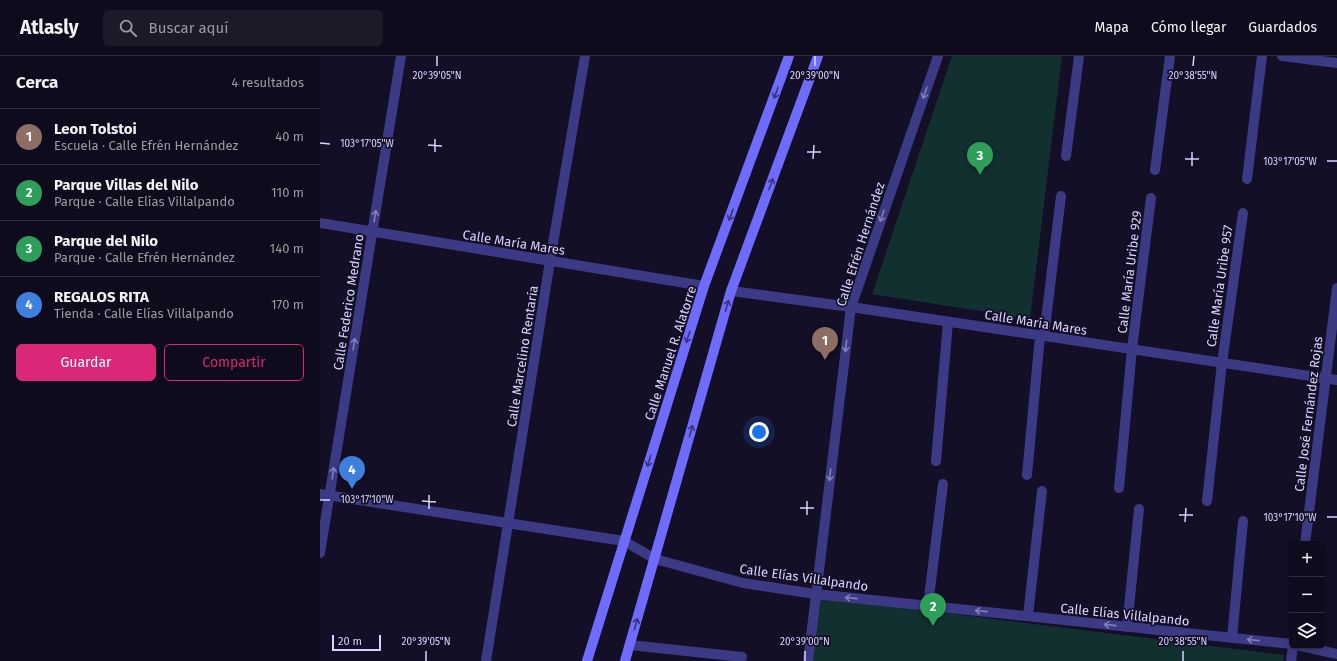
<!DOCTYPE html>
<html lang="es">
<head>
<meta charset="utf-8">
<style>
  :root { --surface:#0e0b1c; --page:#1c1929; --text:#f1f3f6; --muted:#9b9ba3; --line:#2e2b3b; --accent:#db2777 }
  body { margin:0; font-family:"Fira Sans",sans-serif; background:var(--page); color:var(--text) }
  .controls { position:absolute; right:12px; bottom:12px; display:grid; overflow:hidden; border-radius:6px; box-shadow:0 2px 10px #0003 }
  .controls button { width:36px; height:36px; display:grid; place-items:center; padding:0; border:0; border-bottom:1px solid var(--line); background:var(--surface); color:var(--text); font:20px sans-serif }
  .scale { position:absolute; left:12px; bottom:10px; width:49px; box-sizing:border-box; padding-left:4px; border:2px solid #d9d4ff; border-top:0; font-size:11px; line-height:14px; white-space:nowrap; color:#d9d4ff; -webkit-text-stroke:3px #130f26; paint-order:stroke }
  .you { position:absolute; left:439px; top:376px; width:14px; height:14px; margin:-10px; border:3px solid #fff; border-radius:50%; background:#1a73e8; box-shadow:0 0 0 6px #1a73e833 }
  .badge { display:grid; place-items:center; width:26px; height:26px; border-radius:50%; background:var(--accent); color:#fff; font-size:13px; font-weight:700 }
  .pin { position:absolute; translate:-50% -33px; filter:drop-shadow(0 1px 2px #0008) }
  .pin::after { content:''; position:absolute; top:21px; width:14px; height:12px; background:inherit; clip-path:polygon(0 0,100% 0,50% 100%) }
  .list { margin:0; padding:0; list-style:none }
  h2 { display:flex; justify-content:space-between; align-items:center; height:52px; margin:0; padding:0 16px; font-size:17px }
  h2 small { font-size:13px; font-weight:400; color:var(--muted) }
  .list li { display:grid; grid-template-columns:26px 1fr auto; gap:12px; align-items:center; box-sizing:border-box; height:56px; padding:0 16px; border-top:1px solid var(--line) }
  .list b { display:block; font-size:15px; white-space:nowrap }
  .list p { margin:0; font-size:13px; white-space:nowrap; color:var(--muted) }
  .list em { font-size:13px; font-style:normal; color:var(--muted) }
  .actions { display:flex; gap:8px; padding:12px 16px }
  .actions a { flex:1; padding:9px 0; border:1px solid var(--accent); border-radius:6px; text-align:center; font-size:14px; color:var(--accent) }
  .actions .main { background:var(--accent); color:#fff }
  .icon { flex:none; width:22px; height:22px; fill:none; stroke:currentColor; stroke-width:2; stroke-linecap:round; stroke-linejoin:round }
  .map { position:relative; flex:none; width:1017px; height:605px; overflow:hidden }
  header { display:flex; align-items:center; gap:24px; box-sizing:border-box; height:56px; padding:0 20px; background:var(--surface); border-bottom:1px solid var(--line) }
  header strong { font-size:19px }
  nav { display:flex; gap:22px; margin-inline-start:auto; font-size:14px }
  .search { width:280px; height:36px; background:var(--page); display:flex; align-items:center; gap:10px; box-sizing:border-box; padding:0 14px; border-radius:6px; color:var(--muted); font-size:15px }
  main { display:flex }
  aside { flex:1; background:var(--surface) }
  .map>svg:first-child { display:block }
</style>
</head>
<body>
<header>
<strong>Atlasly</strong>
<div class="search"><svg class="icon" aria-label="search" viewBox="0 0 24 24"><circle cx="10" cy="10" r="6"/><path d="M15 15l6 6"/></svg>Buscar aquí</div>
<nav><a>Mapa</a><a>Cómo llegar</a><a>Guardados</a></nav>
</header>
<main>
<aside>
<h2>Cerca<small>4 resultados</small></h2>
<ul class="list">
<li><span class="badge" style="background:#8d6e63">1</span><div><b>Leon Tolstoi</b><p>Escuela · Calle Efrén Hernández</p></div><em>40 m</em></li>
<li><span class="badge" style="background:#2e9e5b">2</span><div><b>Parque Villas del Nilo</b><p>Parque · Calle Elías Villalpando</p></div><em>110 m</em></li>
<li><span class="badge" style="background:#2e9e5b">3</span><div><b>Parque del Nilo</b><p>Parque · Calle Efrén Hernández</p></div><em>140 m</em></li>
<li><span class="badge" style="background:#3f7fe0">4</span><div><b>REGALOS RITA</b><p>Tienda · Calle Elías Villalpando</p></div><em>170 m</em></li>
</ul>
<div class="actions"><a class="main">Guardar</a><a>Compartir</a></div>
</aside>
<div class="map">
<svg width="1017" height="605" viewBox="0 0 1017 605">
  <rect width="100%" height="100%" fill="#130f26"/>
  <path fill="#12302f" d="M 632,0 L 742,0 L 710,263 L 552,238 Z
    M 498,541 L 964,599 L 963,605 L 491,605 Z"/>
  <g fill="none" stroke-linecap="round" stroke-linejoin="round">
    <path stroke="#3d3a85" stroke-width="10" d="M 962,0 L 1017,7
      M 746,100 L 759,0
      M 835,114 L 850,0
      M 927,123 L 942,0
      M 0,167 L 384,230
      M 411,235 L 531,251 L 1017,324
      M 724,280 L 741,140
      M 616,405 L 628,266
      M 707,419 L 720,280
      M 799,432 L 812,293 L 831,142
      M 0,438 L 304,485 L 335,503 L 423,527 L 495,538 L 972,588
      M 887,445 L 902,307 L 923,157
      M 985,488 L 1017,232
      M 0,497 L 81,0
      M 608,550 L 623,428
      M 708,560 L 722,435
      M 807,571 L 819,453
      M 912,582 L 923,465
      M 310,589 L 422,601
      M 981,590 L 1017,598
      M 166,605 L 230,205 L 265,0
      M 488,605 L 531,251 L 618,0
      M 971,605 L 973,590"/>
    <path stroke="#6f6bff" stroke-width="10" d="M 267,605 L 384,230 L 469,0
      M 305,605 L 411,235 L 498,0"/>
  </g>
  <defs><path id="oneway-shaft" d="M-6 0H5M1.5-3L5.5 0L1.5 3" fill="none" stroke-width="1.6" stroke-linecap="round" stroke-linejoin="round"/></defs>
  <g stroke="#38347d">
    <use href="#oneway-shaft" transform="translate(456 37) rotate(110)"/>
    <use href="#oneway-shaft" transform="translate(451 128) rotate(-70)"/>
    <use href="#oneway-shaft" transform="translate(411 159) rotate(110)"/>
    <use href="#oneway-shaft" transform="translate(407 250) rotate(-74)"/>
    <use href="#oneway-shaft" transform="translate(368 281) rotate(108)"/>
    <use href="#oneway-shaft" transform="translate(371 375) rotate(-74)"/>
    <use href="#oneway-shaft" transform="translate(329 405) rotate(108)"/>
    <use href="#oneway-shaft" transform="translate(316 568) rotate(-74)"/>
  </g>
  <g stroke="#837fbc">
    <use href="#oneway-shaft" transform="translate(605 37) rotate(109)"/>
    <use href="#oneway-shaft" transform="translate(55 160) rotate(-81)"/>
    <use href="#oneway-shaft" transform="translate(562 160) rotate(109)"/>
    <use href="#oneway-shaft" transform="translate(34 288) rotate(-81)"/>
    <use href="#oneway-shaft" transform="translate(526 290) rotate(97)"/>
    <use href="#oneway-shaft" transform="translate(13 417) rotate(-81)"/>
    <use href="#oneway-shaft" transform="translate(510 419) rotate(97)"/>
    <use href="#oneway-shaft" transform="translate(531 542) rotate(-174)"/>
    <use href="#oneway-shaft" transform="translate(661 555) rotate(-174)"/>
    <use href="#oneway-shaft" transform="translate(790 569) rotate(-174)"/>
    <use href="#oneway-shaft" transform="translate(933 584) rotate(-174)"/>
  </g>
  <path fill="none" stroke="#d9d4ff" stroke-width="1.5" d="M 117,10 L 117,0M 495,10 L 495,0M 873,10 L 874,0M 0,87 L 10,88M 108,89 L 122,90M 115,96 L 115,83M 487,96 L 501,96M 493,103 L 494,89M 865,103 L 879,103M 1007,105 L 1017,105M 872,110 L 872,96M 0,444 L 10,444M 102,445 L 116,446M 480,452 L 494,452M 109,453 L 109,439M 487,459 L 487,445M 859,459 L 873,459M 1007,461 L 1017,461M 865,466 L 866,452M 106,605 L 106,595M 485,605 L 485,595M 863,605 L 863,595"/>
  <g text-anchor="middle" stroke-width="3.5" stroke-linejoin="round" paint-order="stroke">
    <g font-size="13" fill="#d9d4ff" stroke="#130f26">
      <text transform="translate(194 186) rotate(9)" y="5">Calle María Mares</text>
      <text transform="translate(540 188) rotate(-72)" y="5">Calle Efrén Hernández</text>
      <text transform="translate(809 216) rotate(-83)" y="5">Calle María Uribe 929</text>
      <text transform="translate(899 230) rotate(-82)" y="5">Calle María Uribe 957</text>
      <text transform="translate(28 246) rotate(-81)" y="5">Calle Federico Medrano</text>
      <text transform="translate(716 266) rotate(9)" y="5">Calle María Mares</text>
      <text transform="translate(350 297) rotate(-72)" y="5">Calle Manuel R. Alatorre</text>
      <text transform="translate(202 300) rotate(-81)" y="5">Calle Marcelino Rentaría</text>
      <text transform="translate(988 358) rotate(-83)" y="5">Calle José Fernández Rojas</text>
      <text transform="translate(484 521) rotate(8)" y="5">Calle Elías Villalpando</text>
      <text transform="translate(805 558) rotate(6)" y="5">Calle Elías Villalpando</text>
    </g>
  </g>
  <g font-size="10" text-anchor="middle" fill="#d9d4ff" stroke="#130f26" stroke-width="3.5" stroke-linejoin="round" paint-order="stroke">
    <text x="117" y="23">20°39'05"N</text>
    <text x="495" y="23">20°39'00"N</text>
    <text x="873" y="23">20°38'55"N</text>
    <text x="47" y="91">103°17'05"W</text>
    <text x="970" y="109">103°17'05"W</text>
    <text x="47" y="447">103°17'10"W</text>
    <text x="970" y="465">103°17'10"W</text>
    <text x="106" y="589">20°39'05"N</text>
    <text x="485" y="589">20°39'00"N</text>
    <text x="863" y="589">20°38'55"N</text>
  </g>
</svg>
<div class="controls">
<button>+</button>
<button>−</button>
<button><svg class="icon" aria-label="layers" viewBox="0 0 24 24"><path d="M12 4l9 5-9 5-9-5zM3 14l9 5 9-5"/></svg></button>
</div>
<div class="scale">20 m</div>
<div class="you"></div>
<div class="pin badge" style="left:505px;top:304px;background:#8d6e63">1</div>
<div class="pin badge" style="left:613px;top:570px;background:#2e9e5b">2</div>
<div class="pin badge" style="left:660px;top:119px;background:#2e9e5b">3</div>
<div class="pin badge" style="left:32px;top:433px;background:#3f7fe0">4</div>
</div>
</main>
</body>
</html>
